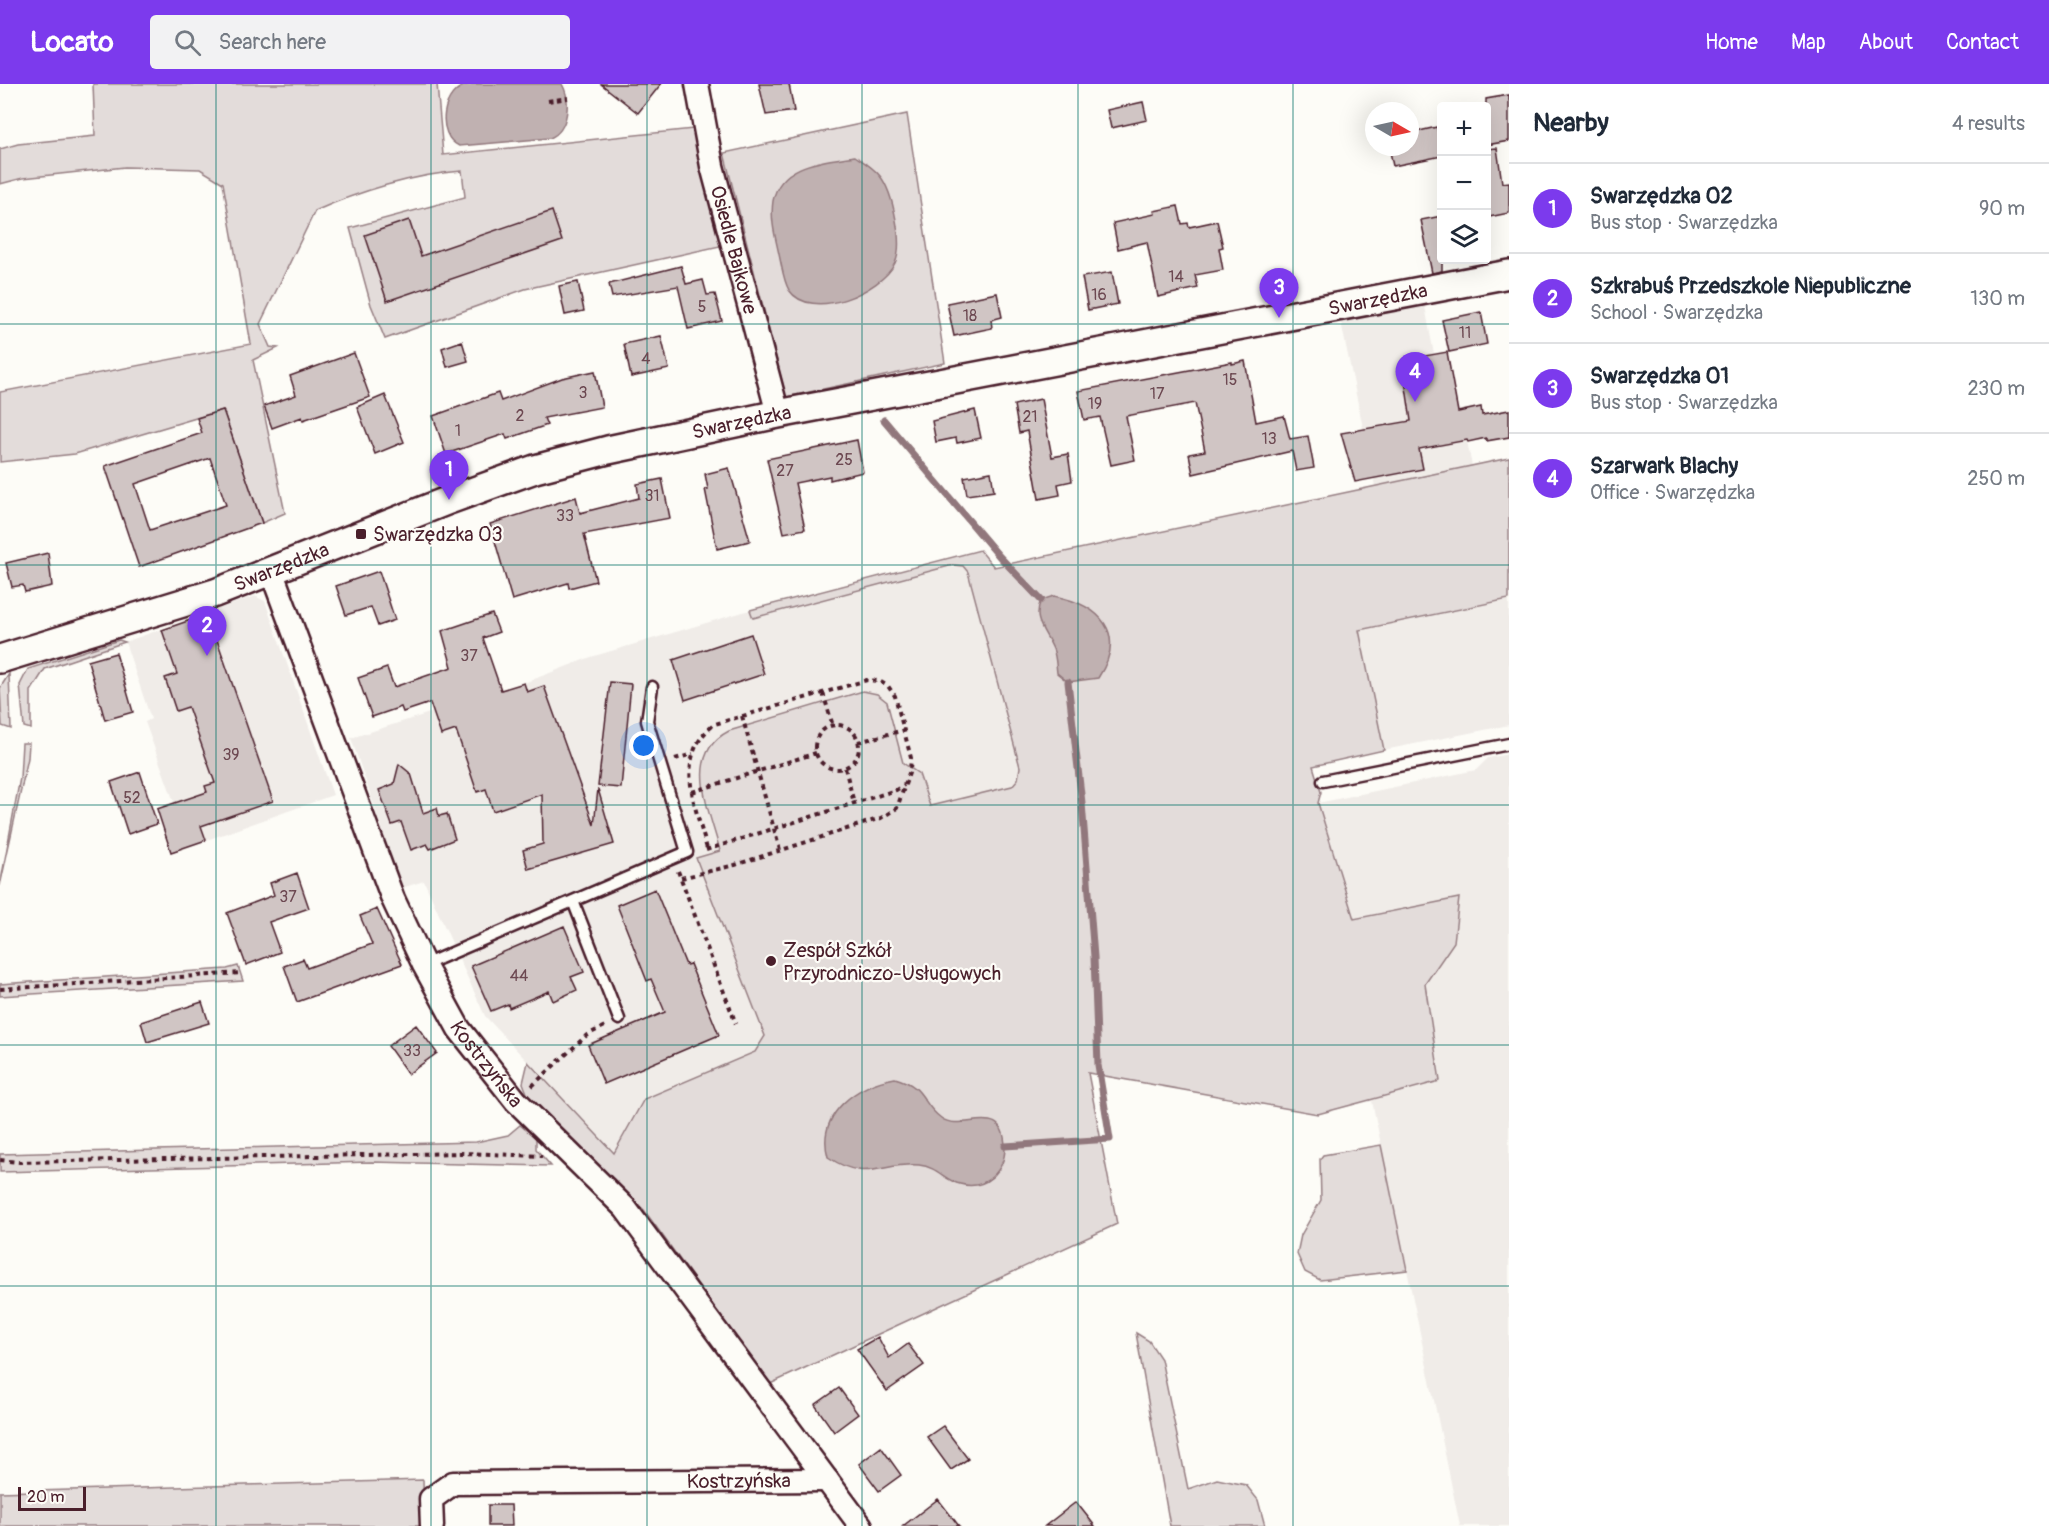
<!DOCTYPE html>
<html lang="en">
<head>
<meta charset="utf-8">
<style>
  :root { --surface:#fff; --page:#f2f2f3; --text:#1f2937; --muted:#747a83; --line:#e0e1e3; --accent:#7c3aed }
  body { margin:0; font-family:Pangolin,sans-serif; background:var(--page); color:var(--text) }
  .controls { position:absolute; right:18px; top:18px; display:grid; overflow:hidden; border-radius:6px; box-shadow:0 6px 24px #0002 }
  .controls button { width:54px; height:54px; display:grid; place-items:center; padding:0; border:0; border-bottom:2px solid var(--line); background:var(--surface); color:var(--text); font:30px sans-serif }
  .compass { position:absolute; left:1365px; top:18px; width:54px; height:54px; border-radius:50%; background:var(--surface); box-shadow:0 6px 24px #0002; rotate:99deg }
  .scale { position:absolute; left:18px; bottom:15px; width:68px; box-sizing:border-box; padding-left:6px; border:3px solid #4a1f2b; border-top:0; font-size:16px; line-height:21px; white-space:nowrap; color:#4a1f2b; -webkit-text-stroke:4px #fdfcf7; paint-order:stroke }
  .you { position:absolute; left:644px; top:662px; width:21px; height:21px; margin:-15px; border:4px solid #fff; border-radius:50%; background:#1a73e8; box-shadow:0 0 0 9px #1a73e833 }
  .badge { display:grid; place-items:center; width:39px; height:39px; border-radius:50%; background:var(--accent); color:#fff; font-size:20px; font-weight:700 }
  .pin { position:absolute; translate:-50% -50px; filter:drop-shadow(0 2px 3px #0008) }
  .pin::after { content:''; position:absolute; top:32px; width:21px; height:18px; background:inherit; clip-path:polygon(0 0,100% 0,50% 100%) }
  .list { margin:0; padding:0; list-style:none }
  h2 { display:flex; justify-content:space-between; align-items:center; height:78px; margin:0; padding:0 24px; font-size:26px }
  h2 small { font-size:20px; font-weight:400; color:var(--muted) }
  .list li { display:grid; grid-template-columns:39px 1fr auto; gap:18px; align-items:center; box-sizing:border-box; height:90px; padding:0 24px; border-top:2px solid var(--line) }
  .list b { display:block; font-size:22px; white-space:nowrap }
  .list p { margin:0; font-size:20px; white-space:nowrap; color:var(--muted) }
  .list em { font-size:20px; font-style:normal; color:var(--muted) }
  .icon { flex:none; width:33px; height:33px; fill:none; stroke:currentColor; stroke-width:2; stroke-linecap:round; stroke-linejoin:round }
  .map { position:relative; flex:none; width:1509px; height:1442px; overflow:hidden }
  header { display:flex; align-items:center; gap:36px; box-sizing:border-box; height:84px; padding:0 30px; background:var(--accent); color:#fff }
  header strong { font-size:28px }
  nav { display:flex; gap:33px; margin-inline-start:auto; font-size:21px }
  .search { width:420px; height:54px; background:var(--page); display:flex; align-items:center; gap:15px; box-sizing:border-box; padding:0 21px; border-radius:6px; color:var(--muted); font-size:22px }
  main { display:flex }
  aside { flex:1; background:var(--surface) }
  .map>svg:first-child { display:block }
</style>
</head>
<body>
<header>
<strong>Locato</strong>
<div class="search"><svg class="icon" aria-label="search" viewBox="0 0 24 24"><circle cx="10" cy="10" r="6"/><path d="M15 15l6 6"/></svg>Search here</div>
<nav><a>Home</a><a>Map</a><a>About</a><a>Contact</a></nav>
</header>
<main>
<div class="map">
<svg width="1509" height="1442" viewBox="0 0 1509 1442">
  <rect width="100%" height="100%" fill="#fdfcf7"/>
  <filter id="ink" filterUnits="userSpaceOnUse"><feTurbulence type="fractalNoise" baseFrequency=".0167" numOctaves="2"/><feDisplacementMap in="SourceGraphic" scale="12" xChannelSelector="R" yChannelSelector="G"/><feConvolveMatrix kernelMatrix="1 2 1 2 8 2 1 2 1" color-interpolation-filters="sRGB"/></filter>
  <g filter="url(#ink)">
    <path fill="#f0ece8" d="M 1425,222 L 1438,292 L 1458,327 L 1461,327 L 1472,382 L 1375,402 L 1341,238 Z
      M 980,466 L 994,483 L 1353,835 L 1318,719 L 1476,686 L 1488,674 L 1509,670 L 1509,1442 L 1460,1442 L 1372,1017 L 1318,1030 L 1088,989 L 1117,1140 L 662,1122 L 485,932 L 424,797 L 402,804 L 351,654 L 524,599 L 591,573 L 750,526 Z
      M 255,512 L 265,517 L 333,711 L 190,762 L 145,638 L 151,635 L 125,558 Z
      M 1509,515 L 1509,641 L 1384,666 L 1359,546 Z"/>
    <path fill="#e3dcda" stroke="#967e82" stroke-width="1.5" d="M 93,0 L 437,0 L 443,71 L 693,45 L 720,162 L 525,205 L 385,255 L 371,221 L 350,144 L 465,113 L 462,87 C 415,90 357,108 315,127 L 260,240 L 270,263 L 278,264 L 253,276 L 285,429 L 262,439 L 223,326 L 75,370 L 0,378 L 0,308 L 251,260 L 223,99 L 200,85 L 125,83 L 23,94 L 0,100 L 0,65 L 18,60 L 95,52 Z
      M 907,30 L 945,279 L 786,313 L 724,69 Z
      M 1509,374 L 1509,515 L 1359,546 L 1384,666 L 1313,682 L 1321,708 L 1318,719 L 1354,835 L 1459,814 L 1454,858 L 1425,900 L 1440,997 L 1318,1030 L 1088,989 L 1117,1140 L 770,1300 L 644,1126 L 529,1014 L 523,999 L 528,978 L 614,1069 L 644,1015 L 755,968 L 765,952 L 696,774 L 720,767 C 710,727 682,671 729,647 L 863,607 L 877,610 L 887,618 L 903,679 L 919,690 L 930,722 L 1012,702 L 1018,695 L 1020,683 L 968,488 L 963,482 L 953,481 L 753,534 L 750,526 L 980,466 L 994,483 Z
      M 119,556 L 125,558 L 45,585 L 31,607 L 31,645 L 24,643 L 20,601 L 28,585 Z
      M 9,590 L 11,645 L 2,642 L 0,604 Z
      M 22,659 L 29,659 L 28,674 L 0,802 L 20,694 Z
      M 238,882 L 243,897 L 0,912 L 0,900 L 227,885 Z
      M 520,1041 L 536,1054 L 536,1065 L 551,1082 L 371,1078 L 0,1088 L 0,1070 L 476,1058 L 508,1051 Z
      M 1381,1061 L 1407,1186 L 1320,1196 L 1305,1188 L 1297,1170 L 1301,1151 L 1321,1116 L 1320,1075 L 1323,1071 Z
      M 1136,1249 L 1149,1257 L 1161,1275 L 1188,1405 L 1217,1395 L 1246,1401 L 1258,1416 L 1265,1442 L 1170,1442 Z
      M 423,1396 L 424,1442 L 0,1442 L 0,1408 Z"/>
    <path fill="#c0b1b1" stroke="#91777b" stroke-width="1.5" d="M 470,0 L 562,0 C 571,16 569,46 550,54 L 459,62 C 436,52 440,5 470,0 Z
      M 855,72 C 864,78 873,83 880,92 C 893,108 904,161 895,179 C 881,208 811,238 789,206 C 784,198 782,184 780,175 C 776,155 770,137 773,117 C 780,79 824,77 855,72 Z
      M 1054,512 C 1100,521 1128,549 1098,594 L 1068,598 L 1057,589 C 1056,581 1056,572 1053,565 C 1045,546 1032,537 1041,516 Z
      M 895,994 C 927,1003 920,1019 941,1034 C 962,1050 1004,1015 1005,1063 C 1005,1087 985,1107 960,1100 C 945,1097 938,1083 919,1081 C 880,1078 868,1100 828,1073 C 816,1030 857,1000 895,994 Z"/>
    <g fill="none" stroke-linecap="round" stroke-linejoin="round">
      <path stroke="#91777b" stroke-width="7" d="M 884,336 L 999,472 L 1041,516
        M 1005,1062 L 1110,1055 L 1098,981 L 1094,873 L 1082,719 L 1068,598"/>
    </g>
    <path fill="#d0c5c4" stroke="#4a1f2b" stroke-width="1.5" fill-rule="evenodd" d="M 601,0 L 661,0 L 638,29 Z
      M 759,0 L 789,0 L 794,27 L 766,31 Z
      M 1509,11 L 1509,57 L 1486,61 L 1486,15 Z
      M 1143,18 L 1147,36 L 1111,44 L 1107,26 Z
      M 1437,43 L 1442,72 L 1393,82 L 1389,63 L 1410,63 L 1410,49 Z
      M 1497,64 L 1502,99 L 1509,98 L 1509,129 L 1489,133 L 1486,65 Z
      M 1178,122 L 1182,140 L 1188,139 L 1189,143 L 1217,137 L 1223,163 L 1219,164 L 1223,186 L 1195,191 L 1198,204 L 1158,213 L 1147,158 L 1118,165 L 1113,139 L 1155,130 L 1154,127 Z
      M 552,127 L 562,157 L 387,217 L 365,151 L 409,136 L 421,172 Z
      M 1442,132 L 1442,187 L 1432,189 L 1421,136 Z
      M 681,182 L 686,200 L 703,196 L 707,211 L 715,210 L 722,237 L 688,245 L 678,202 L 612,213 L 609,200 Z
      M 1112,188 L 1118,220 L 1088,226 L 1082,193 Z
      M 578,198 L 584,227 L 565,231 L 559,202 Z
      M 997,209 L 1002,233 L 991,236 L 992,244 L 954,252 L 947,219 Z
      M 1481,228 L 1487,260 L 1449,268 L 1442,236 Z
      M 661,252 L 669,285 L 631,293 L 624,260 Z
      M 462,257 L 468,277 L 447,283 L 442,264 Z
      M 1447,268 L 1458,328 L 1481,323 L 1482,331 L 1509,326 L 1509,353 L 1486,357 L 1486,354 L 1468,358 L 1467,356 L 1419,365 L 1423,385 L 1355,398 L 1341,349 L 1411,337 L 1402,276 Z
      M 354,269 L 370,313 L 303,336 L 302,333 L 272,344 L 264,322 L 296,311 L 290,292 Z
      M 1245,277 L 1256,338 L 1284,332 L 1290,355 L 1308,352 L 1314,384 L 1296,387 L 1292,367 L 1193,390 L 1189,370 L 1205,367 L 1195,319 L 1126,332 L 1135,376 L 1111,381 L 1100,333 L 1084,336 L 1078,307 L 1232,278 L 1232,280 Z
      M 595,287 L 602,323 L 544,334 L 547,341 L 507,355 L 505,350 L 446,370 L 433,332 L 498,309 L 501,317 L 562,294 Z
      M 385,311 L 404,358 L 375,370 L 357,323 Z
      M 1041,315 L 1052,373 L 1068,370 L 1072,397 L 1058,400 L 1060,411 L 1039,415 L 1027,347 L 1019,349 L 1014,321 Z
      M 223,326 L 262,439 L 139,483 L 105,382 L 202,349 L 197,334 ZM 210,374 L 226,421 L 150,446 L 135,400 Z
      M 975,326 L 981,354 L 957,359 L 956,354 L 936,358 L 932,337 Z
      M 857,356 L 863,388 L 830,396 L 830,392 L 795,399 L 805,445 L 784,449 L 767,375 Z
      M 729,384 L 750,457 L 717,465 L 705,405 L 708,405 L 705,390 Z
      M 991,388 L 994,407 L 967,411 L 964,393 Z
      M 662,395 L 670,434 L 584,450 L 596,497 L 569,504 L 568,499 L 512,516 L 490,440 L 576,413 L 580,429 L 639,414 L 637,400 Z
      M 48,469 L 52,502 L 25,508 L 23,501 L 12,503 L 6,479 Z
      M 379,487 L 395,536 L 378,542 L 371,523 L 346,531 L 336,502 Z
      M 208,530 L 273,717 L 201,742 L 206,756 L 171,768 L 157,725 L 207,708 L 205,702 L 215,699 L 188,623 L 176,627 L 165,594 L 177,590 L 162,546 Z
      M 492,530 L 499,548 L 483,554 L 501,606 L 524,599 L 527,608 L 544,602 L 594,741 L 598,705 L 614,760 L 528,785 L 523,766 L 543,760 L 542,710 L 493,727 L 486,705 L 477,708 L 456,646 L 441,651 L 430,619 L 403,628 L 401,623 L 372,633 L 358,594 L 387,584 L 394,603 L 452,583 L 442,547 Z
      M 751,550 L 764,590 L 685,616 L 673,576 Z
      M 116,569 L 133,628 L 105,636 L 88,577 Z
      M 610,598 L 631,600 L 621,704 L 598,702 Z
      M 399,680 L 411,690 L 423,729 L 437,724 L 439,732 L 447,730 L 455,755 L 430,765 L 427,760 L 411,766 L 401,738 L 392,741 L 379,706 L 394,700 Z
      M 140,688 L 157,740 L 128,750 L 111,698 Z
      M 297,789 L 309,824 L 269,838 L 280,868 L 246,881 L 227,829 L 274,811 L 270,799 Z
      M 655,805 L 686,881 L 690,880 L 719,951 L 604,1000 L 588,961 L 665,928 L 651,895 L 647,897 L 617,821 Z
      M 377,825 L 402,880 L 297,918 L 284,882 L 303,875 L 307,884 L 372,860 L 360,832 Z
      M 564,842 L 584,888 L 571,893 L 577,906 L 553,917 L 549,907 L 509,924 L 508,920 L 491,927 L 471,882 Z
      M 202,918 L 209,939 L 147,958 L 141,938 Z
      M 416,941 L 437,969 L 408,990 L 388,962 Z
      M 878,1253 L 889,1274 L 908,1260 L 924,1281 L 887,1307 L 857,1265 Z
      M 839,1304 L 858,1330 L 834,1348 L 815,1321 Z
      M 943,1342 L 968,1375 L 951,1386 L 927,1353 Z
      M 881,1363 L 901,1391 L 879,1407 L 859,1380 Z
      M 938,1415 L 959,1442 L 903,1442 Z
      M 1076,1418 L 1095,1442 L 1045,1442 Z
      M 488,1421 L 511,1421 L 512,1442 L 488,1442 Z"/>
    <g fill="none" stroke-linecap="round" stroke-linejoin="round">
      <g stroke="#4a1f2b" stroke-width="15">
        <path id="service" d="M 1323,697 L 1509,660
          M 573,817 L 619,935
          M 424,881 L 687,768 L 647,637 L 652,603"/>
      </g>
      <g stroke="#4a1f2b" stroke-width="27">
        <g id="minor">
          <path id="s1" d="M 697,0 L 712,82 L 778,330"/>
          <path id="s2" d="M 272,489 L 393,815 L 424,881 L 459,945 L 516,1017 L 625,1124 L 861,1442"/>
          <path id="s3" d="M 432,1442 L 431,1415 L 453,1399 L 827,1396"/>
        </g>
      </g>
      <g stroke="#4a1f2b" stroke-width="32">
        <g id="tertiary">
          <path id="s4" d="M 0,575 L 215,509 L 449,416 L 535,385 L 608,366 L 778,330 L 1509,190"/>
        </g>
      </g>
      <path stroke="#4a1f2b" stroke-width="4" stroke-dasharray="4.5 4.5" stroke-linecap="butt" d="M 548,17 L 568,14
        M 823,609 L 833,642
        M 742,632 L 780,766
        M815 663a22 22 0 1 1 44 0a22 22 0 1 1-44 0Z
        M 858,658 L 904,646
        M 675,675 L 693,670
        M 845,684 L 854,719
        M 692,708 L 816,669
        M 706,766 L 896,706 L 904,701
        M 678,787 L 736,940
        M 681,794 L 735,781 L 881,734 L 897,724 L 910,686 L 911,674 L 895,612 L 888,602 L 879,597 L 867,596 L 715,640 C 672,672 696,723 707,765
        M 0,905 L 241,889
        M 532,1002 L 587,951 L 605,942
        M 0,1076 L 19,1078 L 463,1069 L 542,1072"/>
      <use href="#service" stroke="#fdfcf7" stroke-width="10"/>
      <use href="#minor" stroke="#fdfcf7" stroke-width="22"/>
      <use href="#tertiary" stroke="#fdfcf7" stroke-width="27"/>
    </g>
  </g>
  <path fill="none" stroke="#0f766e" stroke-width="1.5" stroke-opacity="0.55" d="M 216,0 L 216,1442M 431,0 L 431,1442M 647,0 L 647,1442M 862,0 L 862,1442M 1078,0 L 1078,1442M 1293,0 L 1293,1442M 0,240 L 1509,240M 0,481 L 1509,481M 0,721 L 1509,721M 0,961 L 1509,961M 0,1202 L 1509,1202"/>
  <g fill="#4a1f2b" stroke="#fdfcf7" stroke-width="2">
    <rect x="355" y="444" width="12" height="12" rx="3"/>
    <circle cx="771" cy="877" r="6"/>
  </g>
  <g text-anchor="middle" stroke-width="4.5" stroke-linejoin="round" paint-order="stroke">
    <g font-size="16" fill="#6c4851">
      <text x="1176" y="198">14</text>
      <text x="1099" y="216">16</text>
      <text x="702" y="228">5</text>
      <text x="970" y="237">18</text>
      <text x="1465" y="254">11</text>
      <text x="646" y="280">4</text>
      <text x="1230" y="301">15</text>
      <text x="583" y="314">3</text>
      <text x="1157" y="315">17</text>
      <text x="1095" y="325">19</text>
      <text x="520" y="337">2</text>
      <text x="1030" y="338">21</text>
      <text x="458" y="352">1</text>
      <text x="1269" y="360">13</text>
      <text x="844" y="381">25</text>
      <text x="785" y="392">27</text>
      <text x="652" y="417">31</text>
      <text x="565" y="437">33</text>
      <text x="469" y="577">37</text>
      <text x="231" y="676">39</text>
      <text x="132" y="719">52</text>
      <text x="288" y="818">37</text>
      <text x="519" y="897">44</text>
      <text x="412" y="972">33</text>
    </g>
    <g font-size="20" fill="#4a1f2b" stroke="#fdfcf7">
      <text dy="7" stroke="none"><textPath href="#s1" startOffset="170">Osiedle Bajkowe</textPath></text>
      <text dy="7" stroke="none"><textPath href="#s4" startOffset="1428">Swarzędzka</textPath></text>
      <text dy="7" stroke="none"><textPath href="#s4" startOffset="780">Swarzędzka</textPath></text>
      <text dy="7" stroke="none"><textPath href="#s4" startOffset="296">Swarzędzka</textPath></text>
      <text dy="7" stroke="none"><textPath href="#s2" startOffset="538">Kostrzyńska</textPath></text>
      <text dy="7" stroke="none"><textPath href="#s3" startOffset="340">Kostrzyńska</textPath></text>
    </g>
    <g font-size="20" fill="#4a1f2b" stroke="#fdfcf7" text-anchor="start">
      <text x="373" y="457">Swarzędzka 03</text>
      <text x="783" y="873">Zespół Szkół<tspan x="783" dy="23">Przyrodniczo-Usługowych</tspan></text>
    </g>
  </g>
</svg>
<div class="controls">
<button>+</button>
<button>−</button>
<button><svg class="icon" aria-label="layers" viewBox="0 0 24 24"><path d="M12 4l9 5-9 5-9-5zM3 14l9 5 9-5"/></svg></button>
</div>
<svg class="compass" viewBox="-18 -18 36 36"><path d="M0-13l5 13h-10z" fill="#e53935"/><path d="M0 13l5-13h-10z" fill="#747a83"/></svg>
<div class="scale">20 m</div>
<div class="you"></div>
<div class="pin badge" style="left:449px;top:416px">1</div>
<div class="pin badge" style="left:207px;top:572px">2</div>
<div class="pin badge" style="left:1279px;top:234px">3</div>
<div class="pin badge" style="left:1415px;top:318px">4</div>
</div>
<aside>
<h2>Nearby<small>4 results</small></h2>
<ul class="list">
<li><span class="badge">1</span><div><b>Swarzędzka 02</b><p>Bus stop · Swarzędzka</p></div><em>90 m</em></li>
<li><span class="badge">2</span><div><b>Szkrabuś Przedszkole Niepubliczne</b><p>School · Swarzędzka</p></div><em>130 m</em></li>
<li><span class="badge">3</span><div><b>Swarzędzka 01</b><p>Bus stop · Swarzędzka</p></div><em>230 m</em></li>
<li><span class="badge">4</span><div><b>Szarwark Blachy</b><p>Office · Swarzędzka</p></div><em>250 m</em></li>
</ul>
</aside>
</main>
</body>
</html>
